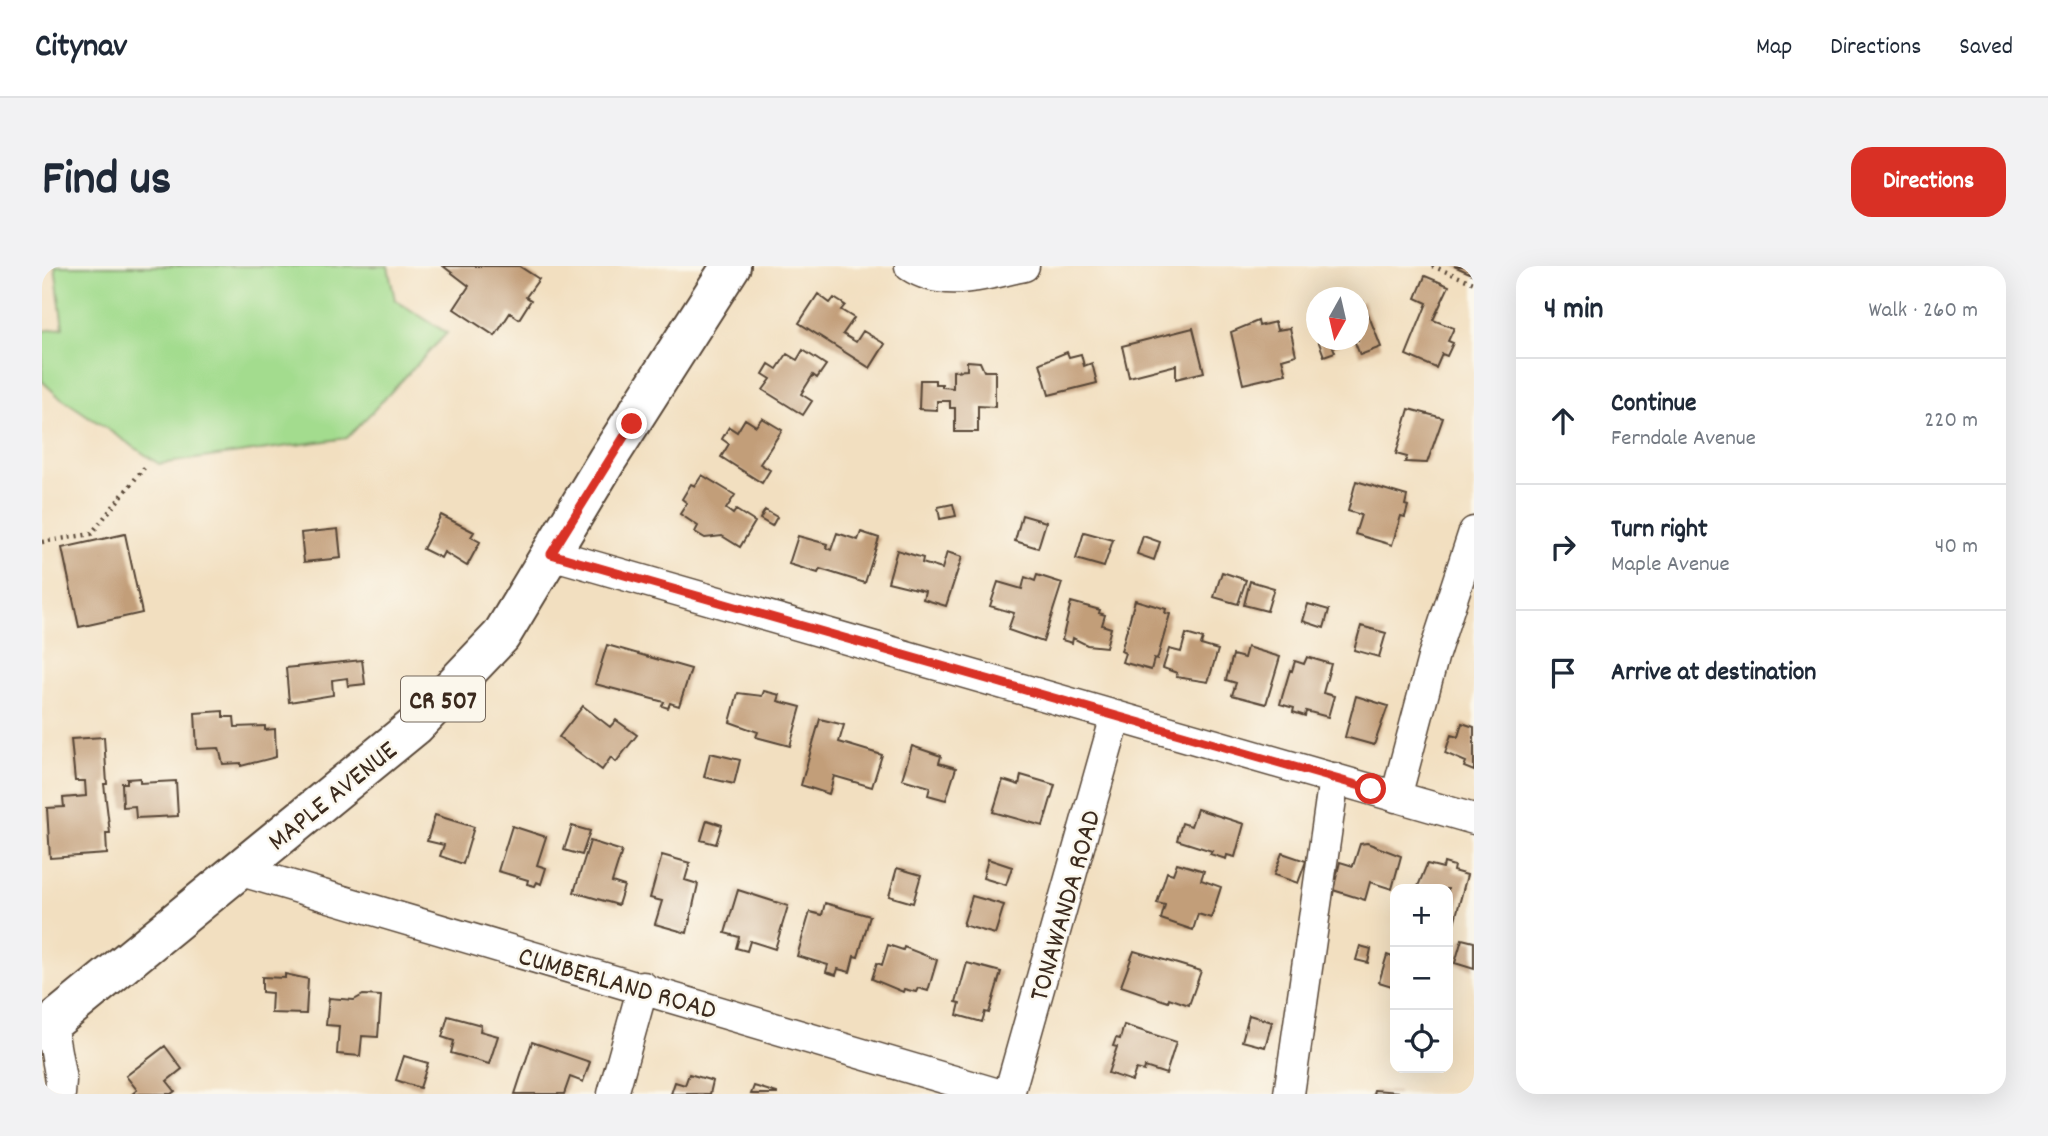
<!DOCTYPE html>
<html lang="en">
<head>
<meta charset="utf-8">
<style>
  :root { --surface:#fff; --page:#f2f2f3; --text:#1f2937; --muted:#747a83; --line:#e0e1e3; --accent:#d93025 }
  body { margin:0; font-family:Dekko,sans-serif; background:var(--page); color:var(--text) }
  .controls { position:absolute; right:21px; bottom:21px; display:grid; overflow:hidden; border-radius:14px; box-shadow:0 7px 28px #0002 }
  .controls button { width:63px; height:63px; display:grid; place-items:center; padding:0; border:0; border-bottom:2px solid var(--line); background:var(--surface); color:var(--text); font:35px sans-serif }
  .compass { position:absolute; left:1264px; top:21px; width:63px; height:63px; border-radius:50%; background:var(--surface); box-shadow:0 7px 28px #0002; rotate:188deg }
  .stop { position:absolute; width:21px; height:21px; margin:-16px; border:5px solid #d93025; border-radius:50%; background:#fff }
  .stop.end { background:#d93025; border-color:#fff; box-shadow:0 2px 7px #0008 }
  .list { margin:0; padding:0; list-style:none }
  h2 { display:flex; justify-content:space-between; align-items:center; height:91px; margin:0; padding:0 28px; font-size:30px }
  h2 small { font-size:23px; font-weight:400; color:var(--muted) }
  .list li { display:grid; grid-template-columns:46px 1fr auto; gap:21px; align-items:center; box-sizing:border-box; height:126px; padding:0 28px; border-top:2px solid var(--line) }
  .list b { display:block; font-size:26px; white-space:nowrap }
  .list p { margin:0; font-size:23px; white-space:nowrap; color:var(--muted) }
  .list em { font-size:23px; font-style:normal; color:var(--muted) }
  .icon { flex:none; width:38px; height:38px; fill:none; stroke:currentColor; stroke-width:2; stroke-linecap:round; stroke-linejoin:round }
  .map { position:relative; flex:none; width:1432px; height:828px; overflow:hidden; border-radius:21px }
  header { display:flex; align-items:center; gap:42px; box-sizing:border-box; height:98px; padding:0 35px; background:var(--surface); border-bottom:2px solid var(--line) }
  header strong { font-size:33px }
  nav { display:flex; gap:38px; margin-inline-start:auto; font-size:24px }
  .intro { display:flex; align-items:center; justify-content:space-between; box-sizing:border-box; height:168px; padding:0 42px }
  h1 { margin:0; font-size:49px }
  .button { padding:18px 32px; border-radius:21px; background:var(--accent); color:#fff; font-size:24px; font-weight:700 }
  main { display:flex; gap:42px; padding:0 42px }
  aside { flex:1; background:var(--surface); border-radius:21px; box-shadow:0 7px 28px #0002 }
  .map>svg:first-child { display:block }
</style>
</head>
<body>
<header>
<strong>Citynav</strong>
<nav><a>Map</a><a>Directions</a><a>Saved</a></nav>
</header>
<div class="intro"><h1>Find us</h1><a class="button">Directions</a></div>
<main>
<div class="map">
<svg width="1432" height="828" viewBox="0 0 1432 828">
  <rect width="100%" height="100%" fill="#fbf7ec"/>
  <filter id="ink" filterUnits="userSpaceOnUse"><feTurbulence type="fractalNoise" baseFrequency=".0143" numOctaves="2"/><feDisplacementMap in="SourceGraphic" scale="14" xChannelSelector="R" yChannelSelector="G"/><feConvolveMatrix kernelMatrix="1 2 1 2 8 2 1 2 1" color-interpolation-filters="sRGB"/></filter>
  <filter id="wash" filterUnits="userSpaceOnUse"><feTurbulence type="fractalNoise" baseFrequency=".00686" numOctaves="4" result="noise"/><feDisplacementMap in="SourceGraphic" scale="28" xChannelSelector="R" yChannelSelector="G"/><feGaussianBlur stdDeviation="1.57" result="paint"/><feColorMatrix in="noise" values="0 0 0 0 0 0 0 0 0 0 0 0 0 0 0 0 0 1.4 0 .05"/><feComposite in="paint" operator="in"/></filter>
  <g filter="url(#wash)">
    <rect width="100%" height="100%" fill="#f2dfc0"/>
    <path fill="#a3dc8e" stroke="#6f8356" stroke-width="2" d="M 13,0 L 346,0 L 353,34 L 405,67 L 305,172 L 117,198 L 15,129 L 0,115 L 0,65 L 21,62 Z"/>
    <g id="blocks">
      <path fill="#c29e79" d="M 401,0 L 477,0 L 497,13 L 484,31 L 489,34 L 477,53 L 468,47 L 453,70 L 412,43 L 427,20 Z
        M 1412,0 L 1432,0 L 1432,9 Z
        M 1383,10 L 1407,20 L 1391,54 L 1412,62 L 1406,75 L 1411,77 L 1405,90 L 1400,88 L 1394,102 L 1364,89 L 1385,37 L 1374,32 Z
        M 776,28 L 788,37 L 792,32 L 803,39 L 799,44 L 812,52 L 801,68 L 814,76 L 821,65 L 843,78 L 828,102 L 757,57 Z
        M 1321,35 L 1339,81 L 1318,89 L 1312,74 L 1316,74 L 1316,37 Z
        M 1216,55 L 1217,60 L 1233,56 L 1235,64 L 1248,62 L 1254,89 L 1240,93 L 1244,108 L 1201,118 L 1189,66 Z
        M 1151,62 L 1162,106 L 1134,113 L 1134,99 L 1087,111 L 1080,80 Z
        M 1276,74 L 1310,74 L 1291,81 L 1293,86 L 1282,90 Z
        M 761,84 L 784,99 L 775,112 L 771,109 L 759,128 L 770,135 L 761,149 L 721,124 L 729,113 L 721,108 L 727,98 L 735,103 L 745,88 L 755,94 Z
        M 1025,86 L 1027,91 L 1039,88 L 1042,100 L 1050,97 L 1055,117 L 1007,129 L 998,97 Z
        M 925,95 L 938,96 L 942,105 L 953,105 L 953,141 L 936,140 L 936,166 L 913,166 L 913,142 L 908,142 L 908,135 L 895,135 L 895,144 L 877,143 L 878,114 L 893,114 L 893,118 L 900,118 L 900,121 L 911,122 L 911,105 L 925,104 Z
        M 1367,143 L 1401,152 L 1385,197 L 1363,196 L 1365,191 L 1354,188 Z
        M 720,152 L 740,164 L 718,198 L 728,204 L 720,217 L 679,191 L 687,178 L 680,173 L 687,161 L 695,166 L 703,153 L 714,160 Z
        M 660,209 L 693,229 L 684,243 L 691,248 L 694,244 L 713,256 L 698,281 L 680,270 L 663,272 L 653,266 L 656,260 L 638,248 L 645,237 L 640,233 L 649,218 L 653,220 Z
        M 1314,215 L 1365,230 L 1363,239 L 1366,240 L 1363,251 L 1359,250 L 1350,279 L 1313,268 L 1319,249 L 1306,245 Z
        M 911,238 L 914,250 L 898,253 L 896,241 Z
        M 723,244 L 735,251 L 730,260 L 718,253 Z
        M 399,249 L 432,266 L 429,271 L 438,276 L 425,300 L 402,286 L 399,292 L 381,283 Z
        M 980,249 L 1004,256 L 996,282 L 973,275 Z
        M 296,263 L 299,292 L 262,296 L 259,267 Z
        M 819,266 L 837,272 L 823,317 L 778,303 L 776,307 L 747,298 L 756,270 L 785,278 L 784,282 L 789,284 L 795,267 L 816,274 Z
        M 1042,266 L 1071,274 L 1062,301 L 1034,293 Z
        M 83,268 L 100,347 L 37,361 L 20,282 Z
        M 1101,270 L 1118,276 L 1112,294 L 1095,288 Z
        M 855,284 L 881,292 L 880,297 L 900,303 L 905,286 L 920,291 L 904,340 L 881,333 L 883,325 L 846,316 Z
        M 1180,306 L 1204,314 L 1196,338 L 1172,331 Z
        M 995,309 L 1020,317 L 1001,376 L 966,364 L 972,347 L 948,340 L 956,316 L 980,323 L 983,311 L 993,315 Z
        M 1208,315 L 1232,322 L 1225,345 L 1202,339 Z
        M 1093,334 L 1124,343 L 1123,347 L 1128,348 L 1115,394 L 1112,393 L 1109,404 L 1080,396 L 1083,387 L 1079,385 Z
        M 1029,336 L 1058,344 L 1057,347 L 1063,349 L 1060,359 L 1069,362 L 1064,381 L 1045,379 L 1031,372 L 1030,377 L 1020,374 Z
        M 1266,338 L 1287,344 L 1282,362 L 1261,355 Z
        M 1319,360 L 1344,367 L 1337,391 L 1312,384 Z
        M 1144,368 L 1161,373 L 1159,379 L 1176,384 L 1166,416 L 1134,411 L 1135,407 L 1121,402 L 1127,383 L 1139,386 Z
        M 565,379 L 649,403 L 637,440 L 628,437 L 626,442 L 620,440 L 622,436 L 553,418 Z
        M 1205,381 L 1238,391 L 1224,438 L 1190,429 L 1194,417 L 1184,414 L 1191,389 L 1202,392 Z
        M 1265,391 L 1289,398 L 1281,427 L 1292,430 L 1286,451 L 1264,445 L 1263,450 L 1251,446 L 1252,442 L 1238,438 L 1248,404 L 1250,405 L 1253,395 L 1262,398 Z
        M 320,394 L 323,418 L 306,420 L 305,412 L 290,414 L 291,429 L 247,436 L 244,402 Z
        M 722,425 L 738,429 L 736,435 L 759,441 L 748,480 L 714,471 L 716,466 L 688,456 L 696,427 L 720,430 Z
        M 1314,430 L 1346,440 L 1332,479 L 1303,471 Z
        M 541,440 L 568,461 L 574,454 L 595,469 L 574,496 L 569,491 L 560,504 L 517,471 Z
        M 181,445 L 181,451 L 192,451 L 193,461 L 223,460 L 223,464 L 233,463 L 234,491 L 199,500 L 199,497 L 181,498 L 177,482 L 155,483 L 153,447 Z
        M 778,453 L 802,459 L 797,476 L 840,489 L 830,521 L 792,510 L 787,528 L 759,519 Z
        M 1420,457 L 1432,461 L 1432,505 L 1422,501 L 1424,496 L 1403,487 L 1409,469 L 1416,471 Z
        M 62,471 L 65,518 L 62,518 L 68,567 L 64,567 L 65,588 L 8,592 L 5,542 L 22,541 L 21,532 L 44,530 L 43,515 L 33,515 L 29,473 Z
        M 870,480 L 899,490 L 897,497 L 914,502 L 904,534 L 886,529 L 888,521 L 860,513 Z
        M 668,487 L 698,494 L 692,518 L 662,511 Z
        M 979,509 L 1013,519 L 1001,560 L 951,546 L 961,514 L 977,519 Z
        M 98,512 L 98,517 L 134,515 L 136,550 L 94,552 L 93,540 L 81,541 L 80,517 L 85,517 L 85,513 Z
        M 1155,543 L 1202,558 L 1193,591 L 1185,589 L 1184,593 L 1168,588 L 1170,585 L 1135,574 L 1140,557 L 1149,560 Z
        M 393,549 L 432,561 L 421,598 L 398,590 L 402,579 L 385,575 Z
        M 665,554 L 680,559 L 674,578 L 659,574 Z
        M 470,560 L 504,571 L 495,599 L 504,602 L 499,618 L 495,616 L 493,620 L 485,618 L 486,614 L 456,605 Z
        M 530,560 L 548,565 L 540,589 L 522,584 Z
        M 548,575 L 580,585 L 570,616 L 582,620 L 576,639 L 532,626 Z
        M 1325,577 L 1359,590 L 1350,623 L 1328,616 L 1323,634 L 1291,624 L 1298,596 L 1311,600 L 1318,578 Z
        M 1240,587 L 1264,595 L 1256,617 L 1232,609 Z
        M 620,589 L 648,597 L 643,614 L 656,618 L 645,667 L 613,658 L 620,635 L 608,632 Z
        M 946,593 L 970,601 L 964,619 L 941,612 Z
        M 1135,597 L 1162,605 L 1159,614 L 1179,621 L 1169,652 L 1156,648 L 1151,664 L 1119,653 L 1123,639 L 1115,637 L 1125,606 L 1131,608 Z
        M 1402,597 L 1412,600 L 1411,605 L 1425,609 L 1407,676 L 1406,623 L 1375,623 L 1385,598 L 1401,602 Z
        M 855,602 L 879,609 L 871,637 L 847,630 Z
        M 696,624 L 746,640 L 733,683 L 708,675 L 705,685 L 694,682 L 697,671 L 683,667 Z
        M 930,630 L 962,639 L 953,668 L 921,659 Z
        M 783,637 L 828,650 L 816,691 L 812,690 L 808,706 L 796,703 L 794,709 L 784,706 L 786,699 L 755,690 L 768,646 L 780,649 Z
        M 1420,673 L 1432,676 L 1432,703 L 1413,697 Z
        M 846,679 L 861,684 L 862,681 L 895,694 L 886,725 L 876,722 L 874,726 L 862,723 L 861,726 L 830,713 L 835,697 L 840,699 Z
        M 1318,680 L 1329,683 L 1326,697 L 1314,694 Z
        M 1092,685 L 1159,705 L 1147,739 L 1127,732 L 1126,736 L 1079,720 Z
        M 1345,689 L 1353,692 L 1353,721 L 1337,716 Z
        M 925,697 L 959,706 L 947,747 L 943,746 L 940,756 L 915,749 L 918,737 L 914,736 Z
        M 243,708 L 266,713 L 264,748 L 229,747 L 230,727 L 220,726 L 220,711 L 243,712 Z
        M 321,729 L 339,730 L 336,771 L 320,770 L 318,790 L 295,788 L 297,760 L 284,759 L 287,732 L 312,734 Z
        M 1207,749 L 1230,756 L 1223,781 L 1200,775 Z
        M 406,750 L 439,759 L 438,765 L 456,770 L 447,798 L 409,787 L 412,775 L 400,771 Z
        M 1082,759 L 1134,776 L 1124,808 L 1103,801 L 1102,805 L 1094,803 L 1090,815 L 1066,807 L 1075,781 L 1071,780 L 1074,772 L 1078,773 Z
        M 490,776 L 548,796 L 541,816 L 528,811 L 522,828 L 473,828 Z
        M 123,780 L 140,803 L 125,815 L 133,825 L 129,828 L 90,828 L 95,824 L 84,810 Z
        M 362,790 L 386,797 L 378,822 L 354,814 Z
        M 647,808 L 671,815 L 668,828 L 629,828 L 633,816 L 643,819 Z
        M 712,820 L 735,827 L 735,828 L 709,828 Z
        M 1332,824 L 1356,826 L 1356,828 L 1331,828 Z"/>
    </g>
  </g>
  <g filter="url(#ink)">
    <use href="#blocks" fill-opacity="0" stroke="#564536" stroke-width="2"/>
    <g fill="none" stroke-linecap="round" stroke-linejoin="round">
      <g stroke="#564536" stroke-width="33">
        <path id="street" d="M 868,0 C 903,23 943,8 982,0
          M 509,288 L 1432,553
          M 1354,531 L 1392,388 L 1432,266
          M 196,604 L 956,828
          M 9,758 L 19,814 L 18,828
          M 571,828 L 601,721
          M 967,828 L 1074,450
          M 1247,828 L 1292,512"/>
      </g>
      <g stroke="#564536" stroke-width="42">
        <path id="primary" d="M 0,765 L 373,460 L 459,370 L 565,194 L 689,0"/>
      </g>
      <path stroke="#564536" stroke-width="4.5" stroke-dasharray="2 5" stroke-linecap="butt" d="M 1390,0 L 1432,17
        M 0,276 L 49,268 L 102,202"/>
      <use href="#street" stroke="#fff" stroke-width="30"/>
      <use href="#primary" stroke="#fff" stroke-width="38"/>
    </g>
  </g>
  <g fill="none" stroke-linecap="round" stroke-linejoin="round" filter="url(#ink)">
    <path stroke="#d93025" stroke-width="9" d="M 590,158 L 509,288 L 1329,523"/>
  </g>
  <g text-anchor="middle" stroke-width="5" stroke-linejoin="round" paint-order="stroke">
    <rect fill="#fbf7ec" stroke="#75685c" stroke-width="2" x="359" y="410.5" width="84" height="45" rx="5"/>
    <g font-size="26" font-weight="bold" fill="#3b2a1e">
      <text x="401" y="442">CR 507</text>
    </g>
    <g font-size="28" fill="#3b2a1e" stroke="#fbf7ec">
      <text transform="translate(289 528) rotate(-39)" y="10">MAPLE AVENUE</text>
      <text transform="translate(1021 639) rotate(-74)" y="10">TONAWANDA ROAD</text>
      <text transform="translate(576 715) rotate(16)" y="10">CUMBERLAND ROAD</text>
    </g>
  </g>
</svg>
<div class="controls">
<button>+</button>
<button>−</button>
<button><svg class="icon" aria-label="locate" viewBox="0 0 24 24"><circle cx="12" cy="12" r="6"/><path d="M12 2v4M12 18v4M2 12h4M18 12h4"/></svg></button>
</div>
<svg class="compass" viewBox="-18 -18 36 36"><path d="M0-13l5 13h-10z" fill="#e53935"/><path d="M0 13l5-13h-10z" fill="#747a83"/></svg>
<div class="stop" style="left:1329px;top:523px"></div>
<div class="stop end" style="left:590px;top:158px"></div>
</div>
<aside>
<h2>4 min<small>Walk · 260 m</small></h2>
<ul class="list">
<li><svg class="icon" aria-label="ahead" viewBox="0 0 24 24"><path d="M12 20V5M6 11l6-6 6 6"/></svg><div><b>Continue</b><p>Ferndale Avenue</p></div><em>220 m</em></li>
<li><svg class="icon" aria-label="right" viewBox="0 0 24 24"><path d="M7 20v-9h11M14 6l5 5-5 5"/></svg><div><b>Turn right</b><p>Maple Avenue</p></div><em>40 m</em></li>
<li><svg class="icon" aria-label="arrive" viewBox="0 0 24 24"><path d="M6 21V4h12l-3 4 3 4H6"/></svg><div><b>Arrive at destination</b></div></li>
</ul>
</aside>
</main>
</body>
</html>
